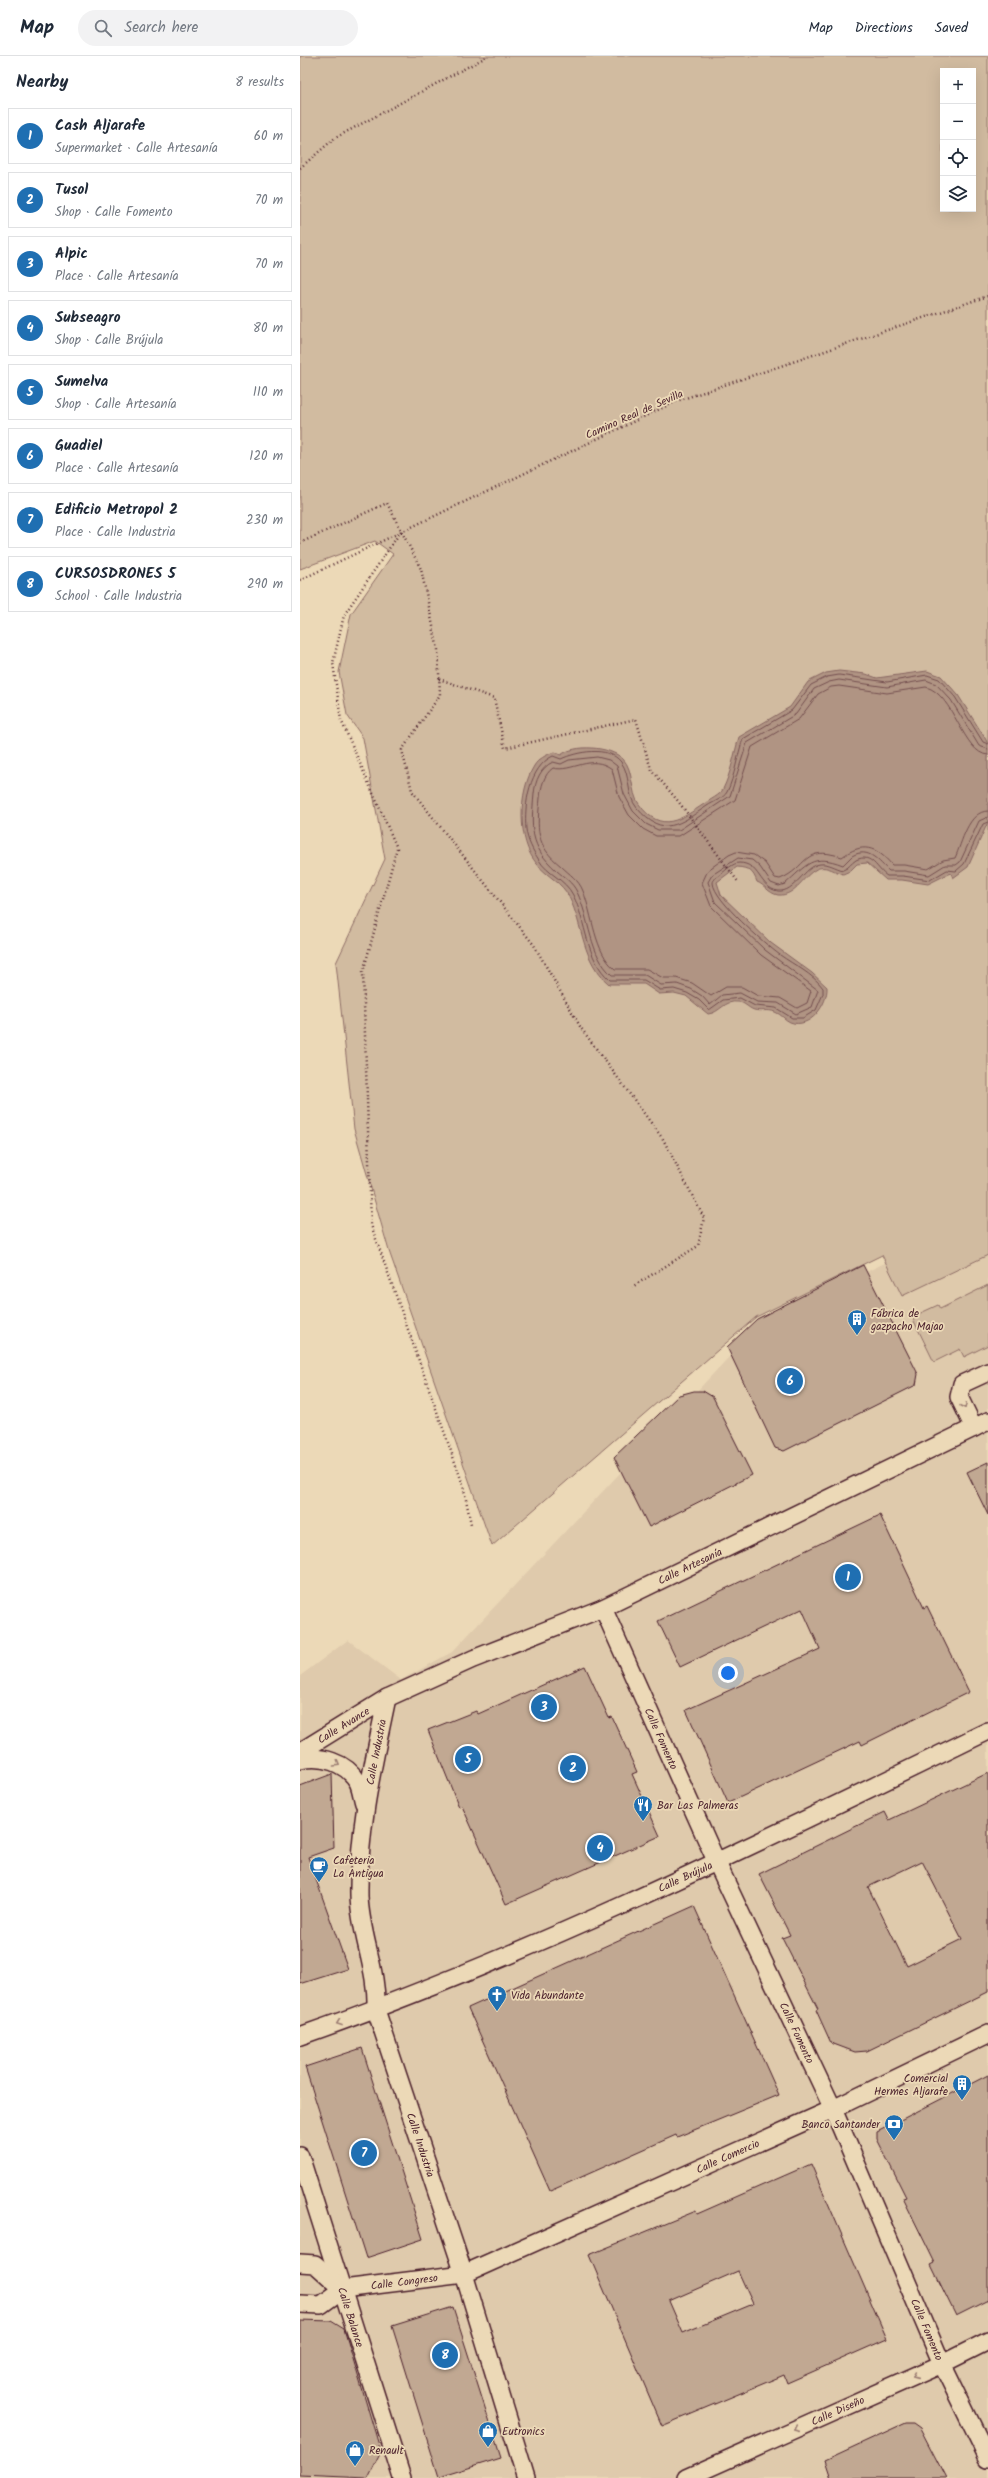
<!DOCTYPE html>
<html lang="en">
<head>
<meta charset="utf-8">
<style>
  :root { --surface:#fff; --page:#f2f2f3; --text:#1f2937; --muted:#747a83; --line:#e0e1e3; --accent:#1f6fb2 }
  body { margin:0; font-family:Kalam,sans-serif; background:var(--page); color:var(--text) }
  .controls { position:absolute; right:12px; top:12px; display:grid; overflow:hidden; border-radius:0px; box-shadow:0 4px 16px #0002 }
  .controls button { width:36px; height:36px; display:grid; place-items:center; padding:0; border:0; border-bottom:1px solid var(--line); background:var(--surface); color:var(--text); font:20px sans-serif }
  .you { position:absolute; left:428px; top:1617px; width:14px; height:14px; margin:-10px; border:3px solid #fff; border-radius:50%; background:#1a73e8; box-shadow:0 0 0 6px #1a73e833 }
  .badge { display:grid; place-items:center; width:26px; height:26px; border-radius:50%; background:var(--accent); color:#fff; font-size:13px; font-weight:700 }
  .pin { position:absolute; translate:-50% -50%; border:2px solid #fff; box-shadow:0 1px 4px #0006 }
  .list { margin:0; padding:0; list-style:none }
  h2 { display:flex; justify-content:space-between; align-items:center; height:52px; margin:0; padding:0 16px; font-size:17px }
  h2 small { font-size:13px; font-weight:400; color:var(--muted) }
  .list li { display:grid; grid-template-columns:26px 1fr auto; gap:12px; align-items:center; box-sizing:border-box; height:56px; margin:0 8px 8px; padding:0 8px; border:1px solid var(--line); border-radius:0px }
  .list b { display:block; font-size:15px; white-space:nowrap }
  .list p { margin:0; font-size:13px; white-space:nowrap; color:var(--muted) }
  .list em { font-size:13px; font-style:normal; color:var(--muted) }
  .icon { flex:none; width:22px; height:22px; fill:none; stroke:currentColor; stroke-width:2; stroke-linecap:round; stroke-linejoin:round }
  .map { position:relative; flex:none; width:688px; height:2422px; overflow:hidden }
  header { display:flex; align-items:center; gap:24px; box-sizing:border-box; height:56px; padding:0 20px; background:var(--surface); border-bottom:1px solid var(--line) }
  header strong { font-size:19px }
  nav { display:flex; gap:22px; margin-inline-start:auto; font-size:14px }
  .search { width:280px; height:36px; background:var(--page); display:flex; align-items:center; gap:10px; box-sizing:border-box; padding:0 14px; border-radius:22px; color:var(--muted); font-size:15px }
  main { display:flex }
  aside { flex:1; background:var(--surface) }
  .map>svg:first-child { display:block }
</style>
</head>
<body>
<header>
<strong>Map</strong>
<div class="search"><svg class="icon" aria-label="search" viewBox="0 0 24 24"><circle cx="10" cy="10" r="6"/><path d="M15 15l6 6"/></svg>Search here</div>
<nav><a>Map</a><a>Directions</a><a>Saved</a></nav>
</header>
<main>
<aside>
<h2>Nearby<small>8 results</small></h2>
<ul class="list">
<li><span class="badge">1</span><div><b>Cash Aljarafe</b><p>Supermarket · Calle Artesanía</p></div><em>60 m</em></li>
<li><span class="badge">2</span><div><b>Tusol</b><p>Shop · Calle Fomento</p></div><em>70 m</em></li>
<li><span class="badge">3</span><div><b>Alpic</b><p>Place · Calle Artesanía</p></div><em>70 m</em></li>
<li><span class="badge">4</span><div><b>Subseagro</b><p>Shop · Calle Brújula</p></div><em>80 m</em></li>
<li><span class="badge">5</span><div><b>Sumelva</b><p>Shop · Calle Artesanía</p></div><em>110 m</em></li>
<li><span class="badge">6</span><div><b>Guadiel</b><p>Place · Calle Artesanía</p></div><em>120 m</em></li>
<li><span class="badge">7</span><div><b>Edificio Metropol 2</b><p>Place · Calle Industria</p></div><em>230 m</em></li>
<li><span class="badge">8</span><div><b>CURSOSDRONES 5</b><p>School · Calle Industria</p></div><em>290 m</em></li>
</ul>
</aside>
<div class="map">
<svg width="688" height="2422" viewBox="0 0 688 2422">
  <rect width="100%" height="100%" fill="#ecd9b7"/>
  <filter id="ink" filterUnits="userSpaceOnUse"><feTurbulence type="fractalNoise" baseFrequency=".025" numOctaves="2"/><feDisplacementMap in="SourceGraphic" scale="8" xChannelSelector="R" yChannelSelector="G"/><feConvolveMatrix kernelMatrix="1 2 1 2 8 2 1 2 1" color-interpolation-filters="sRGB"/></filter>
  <g filter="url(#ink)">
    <path fill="#dfcaac" d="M 688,1156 L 688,2422 L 0,2422 L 0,1620 L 48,1584 L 101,1624 L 152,1596 L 459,1269 Z"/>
    <path fill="#d1bba0" stroke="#8e6d66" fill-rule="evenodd" d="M 0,0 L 688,0 L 688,1199 L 602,1240 L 582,1199 L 456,1261 L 192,1490 L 89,1195 L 54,1073 L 36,907 L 85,803 L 63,682 L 47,659 L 39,616 L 51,558 L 93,498 L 75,485 L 0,513 ZM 643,15 L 673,15 L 673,153 L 643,153 Z
      M 688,1229 L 688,1289 L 664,1301 L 660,1293 L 634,1306 L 612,1261 L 638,1249 L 640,1253 Z"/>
    <path fill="#b09483" stroke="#876560" d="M 539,615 L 566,618 L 577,622 L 627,615 L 641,620 L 658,639 L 685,682 L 688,688 L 688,766 L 668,811 L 653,822 L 651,817 L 648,818 L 628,828 L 602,824 L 586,824 L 567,807 L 557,808 L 550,815 L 543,818 C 535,816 528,810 519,812 C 504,817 496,841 478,839 C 468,837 465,829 457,826 C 453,815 449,812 437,811 L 417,826 L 421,839 L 471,887 L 512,917 L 527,931 C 528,948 510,974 490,966 C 485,964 481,958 475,956 C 468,953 461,956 454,954 C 448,952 444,946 438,946 C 424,944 420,957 408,958 L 386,940 L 374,937 L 359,938 L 344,928 L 309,928 C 281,904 284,871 269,841 C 263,827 246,820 237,808 C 217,785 218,736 234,710 C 238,703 246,699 254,696 L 261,699 C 274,688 310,690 323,703 C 334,714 330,736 339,748 C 361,779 381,763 404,748 C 409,744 421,739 423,733 C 431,717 434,698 439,681 L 490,651 L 508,626 L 526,617 Z"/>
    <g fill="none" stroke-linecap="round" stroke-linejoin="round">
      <path stroke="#734e4e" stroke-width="1" d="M 688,688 L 683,686 L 655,641 L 639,623 L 627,619 L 587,626 L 539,619 L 527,621 L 511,629 L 492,654 L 443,683 C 437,700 435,720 427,736 C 424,742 413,746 407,750 C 380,768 363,783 337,752 C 326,739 331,719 321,706 C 308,689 276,696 261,703 L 253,700 C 229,711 224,749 226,773 C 227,784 233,795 239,804 C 247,818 265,823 273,839 C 287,867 285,902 310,924 L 344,924 L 360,934 L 374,933 L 387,937 L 399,944 L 409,954 L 423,944 L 440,942 L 455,950 L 476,952 L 492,962 L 503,962 L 516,954 L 523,938 L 523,932 C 513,918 494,909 480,899 C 465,888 414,844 413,827 C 413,823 418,820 421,818 C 426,814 433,807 439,807 C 460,807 459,832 478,835 C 495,837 504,810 520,808 C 529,807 535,812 543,814 C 549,812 551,807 556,804 C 572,796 577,814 587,820 L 603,820 L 630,824 L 647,814 L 656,815 L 664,808 L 683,768 L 688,766
        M 688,693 L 679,690 L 651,644 L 636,628 L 626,624 L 587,631 L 539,624 L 529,626 L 514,633 L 496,658 L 447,687 L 430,740 L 379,774 L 358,774 L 346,768 L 333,755 L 324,738 L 317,710 L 309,704 L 297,701 L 269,704 L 261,708 L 253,706 C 241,711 235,725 234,738 C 231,772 229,790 257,815 C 264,821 273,827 277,836 C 290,863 289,899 312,919 L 345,919 L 361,929 L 377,928 L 391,933 L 402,940 L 410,949 L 422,939 L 440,937 L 457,946 L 478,947 L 496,958 L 512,951 L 518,934 L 465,894 L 415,846 L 408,826 L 412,819 L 438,802 L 452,804 L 460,811 L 471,827 L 479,830 L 485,828 C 507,809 512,797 543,809 C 546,806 549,803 552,800 C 569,790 579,806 589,815 L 604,815 L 629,819 L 645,809 L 656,809 L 660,806 L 679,765 L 688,761
        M 688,699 C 663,698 654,638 626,631 L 587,637 L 539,630 L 531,631 L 518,638 L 499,663 L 452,691 L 435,744 L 379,780 L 356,780 L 343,773 L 329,759 L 319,741 L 312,713 C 291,697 272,717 253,712 C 244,718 241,731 240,742 C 237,773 235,789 261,810 C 269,818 279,824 283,835 C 293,859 294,896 315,913 L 347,913 L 363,922 L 376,922 L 392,927 L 411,940 L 426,931 L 442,931 L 458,940 L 480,942 L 497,952 L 507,947 L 511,935 L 461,899 L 411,850 L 402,827 L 408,814 L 429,799 L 436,796 L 454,799 L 465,807 L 475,822 L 480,823 C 508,812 502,788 542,801 C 562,786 576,790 592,809 L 604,809 L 628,813 L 643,804 L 655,802 C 662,787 668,755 688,755"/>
    </g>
    <path fill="#c1a892" stroke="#4a1f2b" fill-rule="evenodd" d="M 563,1209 L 618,1318 L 616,1329 L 484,1395 L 475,1392 L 427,1291 L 457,1263 Z
      M 394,1335 L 403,1335 L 413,1341 L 452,1419 L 349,1471 L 314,1401 L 379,1339 Z
      M 688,1406 L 688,1459 L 667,1416 Z
      M 580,1459 L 624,1552 L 627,1550 L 669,1636 L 562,1689 L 560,1685 L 428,1747 L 386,1654 L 520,1593 L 502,1553 L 380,1611 L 358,1565 Z
      M 285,1610 L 309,1662 L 312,1661 L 337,1716 L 332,1718 L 360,1780 L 206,1848 L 162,1750 L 159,1751 L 128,1674 L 176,1655 L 178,1658 Z
      M 688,1717 L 688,1936 L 567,1995 L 555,1996 L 531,1987 L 516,1954 L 518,1953 L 482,1882 L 490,1879 L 459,1818 L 585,1756 L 589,1764 ZM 622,1805 L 662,1883 L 607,1910 L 568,1831 Z
      M 32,1718 L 34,1792 L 8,1801 L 48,1913 L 0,1928 L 0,1730 Z
      M 394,1850 L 479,2039 L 377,2081 L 376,2079 L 250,2135 L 168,1952 Z
      M 62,1992 L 123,2183 L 66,2202 L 5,2011 Z
      M 688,2019 L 688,2244 L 656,2260 L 631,2209 L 635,2207 L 603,2142 L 606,2141 L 577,2083 L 577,2076 Z
      M 511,2108 L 587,2283 L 487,2327 L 484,2319 L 362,2370 L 289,2199 L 396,2155 L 397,2158 ZM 438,2215 L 453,2248 L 383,2277 L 369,2245 Z
      M 153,2251 L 201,2402 L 139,2421 L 92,2270 Z
      M 0,2264 L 31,2265 L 44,2273 L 81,2396 L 68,2422 L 0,2419 Z
      M 605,2367 L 613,2367 L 620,2372 L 646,2422 L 531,2422 L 525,2404 Z"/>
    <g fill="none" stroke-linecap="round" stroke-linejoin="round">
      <g stroke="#4a1f2b" stroke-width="20">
        <g id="minor">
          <path d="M 674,1372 L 659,1341 L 662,1328 L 688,1316"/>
          <path id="s1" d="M 303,1552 L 417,1807 L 533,2053 L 642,2308 L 688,2402"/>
          <path id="s2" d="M 87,1642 C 73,1709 58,1772 59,1840 C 60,1878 78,1915 76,1954 L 164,2218 L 226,2422"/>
          <path id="s3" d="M 0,1696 L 87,1642 L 173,1603 L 303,1552 L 688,1365"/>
          <path d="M 0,1704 C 21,1699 46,1706 58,1726 C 61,1732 62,1741 64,1747"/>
          <path id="s4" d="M 0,1980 C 237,1897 462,1785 688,1675"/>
          <path id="s5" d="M 0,2100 L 102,2422"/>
          <path d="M 0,2207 L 15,2208 L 43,2233"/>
          <path id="s6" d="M 0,2248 L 21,2249 L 43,2233 L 164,2218 L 533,2053 L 688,1978"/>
          <path id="s7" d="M 386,2422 L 642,2308 L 688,2285"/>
        </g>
      </g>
      <path stroke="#4a1f2b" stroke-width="2.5" stroke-dasharray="1 3" stroke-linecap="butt" d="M 0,112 L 35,82 L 188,0
        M 101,475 L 44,559 L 33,607 L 41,664 L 97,792 L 63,916 L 71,1169 L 163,1429 L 171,1468
        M 0,487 L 87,447 L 121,513 L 138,594 L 140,639 L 102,694 L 112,735 L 234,889 L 281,972 L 363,1083 L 404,1162 L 398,1190 L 332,1231
        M 0,524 L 377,345 L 688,240
        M 139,623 L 194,642 L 205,692 L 336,663 L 351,713 L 378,745 L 439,827"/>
      <use href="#minor" stroke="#ecd9b7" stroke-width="17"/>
    </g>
    <defs><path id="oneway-chevron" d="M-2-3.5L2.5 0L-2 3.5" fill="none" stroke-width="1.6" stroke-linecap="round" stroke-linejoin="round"/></defs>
    <g stroke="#9b7c71">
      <use href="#oneway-chevron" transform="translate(664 1350) rotate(65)"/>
      <use href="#oneway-chevron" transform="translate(37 1708) rotate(30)"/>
      <use href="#oneway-chevron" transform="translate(39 1967) rotate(160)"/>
      <use href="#oneway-chevron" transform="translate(615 2320) rotate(156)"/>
      <use href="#oneway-chevron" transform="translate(496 2373) rotate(156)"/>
    </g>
  </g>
  <defs>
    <g id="building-pin" transform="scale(1)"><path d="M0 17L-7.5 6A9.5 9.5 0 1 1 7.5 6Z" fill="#1f6fb2" stroke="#ecd9b7"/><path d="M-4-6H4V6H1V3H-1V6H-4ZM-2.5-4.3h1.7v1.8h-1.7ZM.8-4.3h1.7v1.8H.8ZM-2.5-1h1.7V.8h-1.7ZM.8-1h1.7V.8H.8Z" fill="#fff"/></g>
    <g id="restaurant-pin" transform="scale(1)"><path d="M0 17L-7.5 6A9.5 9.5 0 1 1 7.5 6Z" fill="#1f6fb2" stroke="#ecd9b7"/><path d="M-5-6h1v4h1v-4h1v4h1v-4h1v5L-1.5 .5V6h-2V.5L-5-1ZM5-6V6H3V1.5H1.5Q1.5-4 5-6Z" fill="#fff"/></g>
    <g id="cafe-pin" transform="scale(1)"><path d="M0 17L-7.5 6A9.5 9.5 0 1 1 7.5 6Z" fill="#1f6fb2" stroke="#ecd9b7"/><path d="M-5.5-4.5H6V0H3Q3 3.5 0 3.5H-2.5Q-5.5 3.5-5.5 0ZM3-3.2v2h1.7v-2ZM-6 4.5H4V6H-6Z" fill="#fff"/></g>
    <g id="church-pin" transform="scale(1)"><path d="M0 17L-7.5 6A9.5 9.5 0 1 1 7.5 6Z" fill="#1f6fb2" stroke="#ecd9b7"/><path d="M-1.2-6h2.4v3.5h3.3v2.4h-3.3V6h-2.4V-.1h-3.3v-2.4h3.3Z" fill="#fff"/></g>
    <g id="bank-pin" transform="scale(1)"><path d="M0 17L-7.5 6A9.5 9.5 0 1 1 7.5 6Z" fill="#1f6fb2" stroke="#ecd9b7"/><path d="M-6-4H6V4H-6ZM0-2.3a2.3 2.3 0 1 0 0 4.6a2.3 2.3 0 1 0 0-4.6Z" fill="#fff"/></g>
    <g id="shop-pin" transform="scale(1)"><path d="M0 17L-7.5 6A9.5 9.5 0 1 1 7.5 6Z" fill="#1f6fb2" stroke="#ecd9b7"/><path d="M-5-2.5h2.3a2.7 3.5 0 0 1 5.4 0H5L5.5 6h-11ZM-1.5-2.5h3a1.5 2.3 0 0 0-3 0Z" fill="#fff"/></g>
  </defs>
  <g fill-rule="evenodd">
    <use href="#building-pin" x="557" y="1263"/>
    <use href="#restaurant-pin" x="343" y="1749"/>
    <use href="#cafe-pin" x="19" y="1810"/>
    <use href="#church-pin" x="197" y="1939"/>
    <use href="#building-pin" x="662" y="2028"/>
    <use href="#bank-pin" x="594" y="2068"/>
    <use href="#shop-pin" x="188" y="2375"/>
    <use href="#shop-pin" x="55" y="2394"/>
  </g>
  <g text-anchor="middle" stroke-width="3.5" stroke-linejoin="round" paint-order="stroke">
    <g font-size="11" fill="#4a1f2b" stroke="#ecd9b7">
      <text transform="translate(334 358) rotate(-24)" y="4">Camino Real de Sevilla</text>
      <text dy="4" stroke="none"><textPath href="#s3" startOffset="433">Calle Artesanía</textPath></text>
      <text dy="4" stroke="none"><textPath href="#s3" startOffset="51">Calle Avance</textPath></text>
      <text dy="4" stroke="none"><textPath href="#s1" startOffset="143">Calle Fomento</textPath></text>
      <text transform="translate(76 1696) rotate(-79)" y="4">Calle Industria</text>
      <text dy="4" stroke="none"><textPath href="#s4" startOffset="417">Calle Brújula</textPath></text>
      <text dy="4" stroke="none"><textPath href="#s1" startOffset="467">Calle Fomento</textPath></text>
      <text dy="4" stroke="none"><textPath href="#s2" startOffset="458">Calle Industria</textPath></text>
      <text dy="4" stroke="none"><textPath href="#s6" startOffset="459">Calle Comercio</textPath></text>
      <text dy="4" stroke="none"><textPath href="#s6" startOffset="110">Calle Congreso</textPath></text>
      <text dy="4" stroke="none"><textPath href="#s5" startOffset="169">Calle Balance</textPath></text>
      <text dy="4" stroke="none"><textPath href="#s1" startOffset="791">Calle Fomento</textPath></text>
      <text dy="4" stroke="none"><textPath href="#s7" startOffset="166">Calle Diseño</textPath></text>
    </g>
    <g font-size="11" fill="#4a1f2b" stroke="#ecd9b7" text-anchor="start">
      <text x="571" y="1261">Fábrica de<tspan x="571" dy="13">gazpacho Majao</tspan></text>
      <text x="357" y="1753">Bar Las Palmeras</text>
      <text x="33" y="1808">Cafeteria<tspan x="33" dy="13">La Antigua</tspan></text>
      <text x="211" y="1943">Vida Abundante</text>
      <text x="648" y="2026" text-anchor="end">Comercial<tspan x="648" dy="13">Hermes Aljarafe</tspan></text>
      <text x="580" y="2072" text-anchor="end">Banco Santander</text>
      <text x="202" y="2379">Eutronics</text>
      <text x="69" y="2398">Renault</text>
    </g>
  </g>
</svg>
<div class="controls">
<button>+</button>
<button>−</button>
<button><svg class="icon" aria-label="locate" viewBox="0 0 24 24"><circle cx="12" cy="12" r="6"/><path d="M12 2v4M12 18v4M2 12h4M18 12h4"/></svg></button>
<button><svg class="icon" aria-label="layers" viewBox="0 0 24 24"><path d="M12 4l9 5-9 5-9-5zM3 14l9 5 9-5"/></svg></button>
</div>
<div class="you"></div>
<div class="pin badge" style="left:548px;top:1521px">1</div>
<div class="pin badge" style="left:273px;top:1712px">2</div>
<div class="pin badge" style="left:244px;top:1651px">3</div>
<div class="pin badge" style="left:300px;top:1792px">4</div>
<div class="pin badge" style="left:168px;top:1703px">5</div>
<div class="pin badge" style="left:490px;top:1325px">6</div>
<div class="pin badge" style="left:64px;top:2097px">7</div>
<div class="pin badge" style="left:145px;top:2299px">8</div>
</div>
</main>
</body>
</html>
